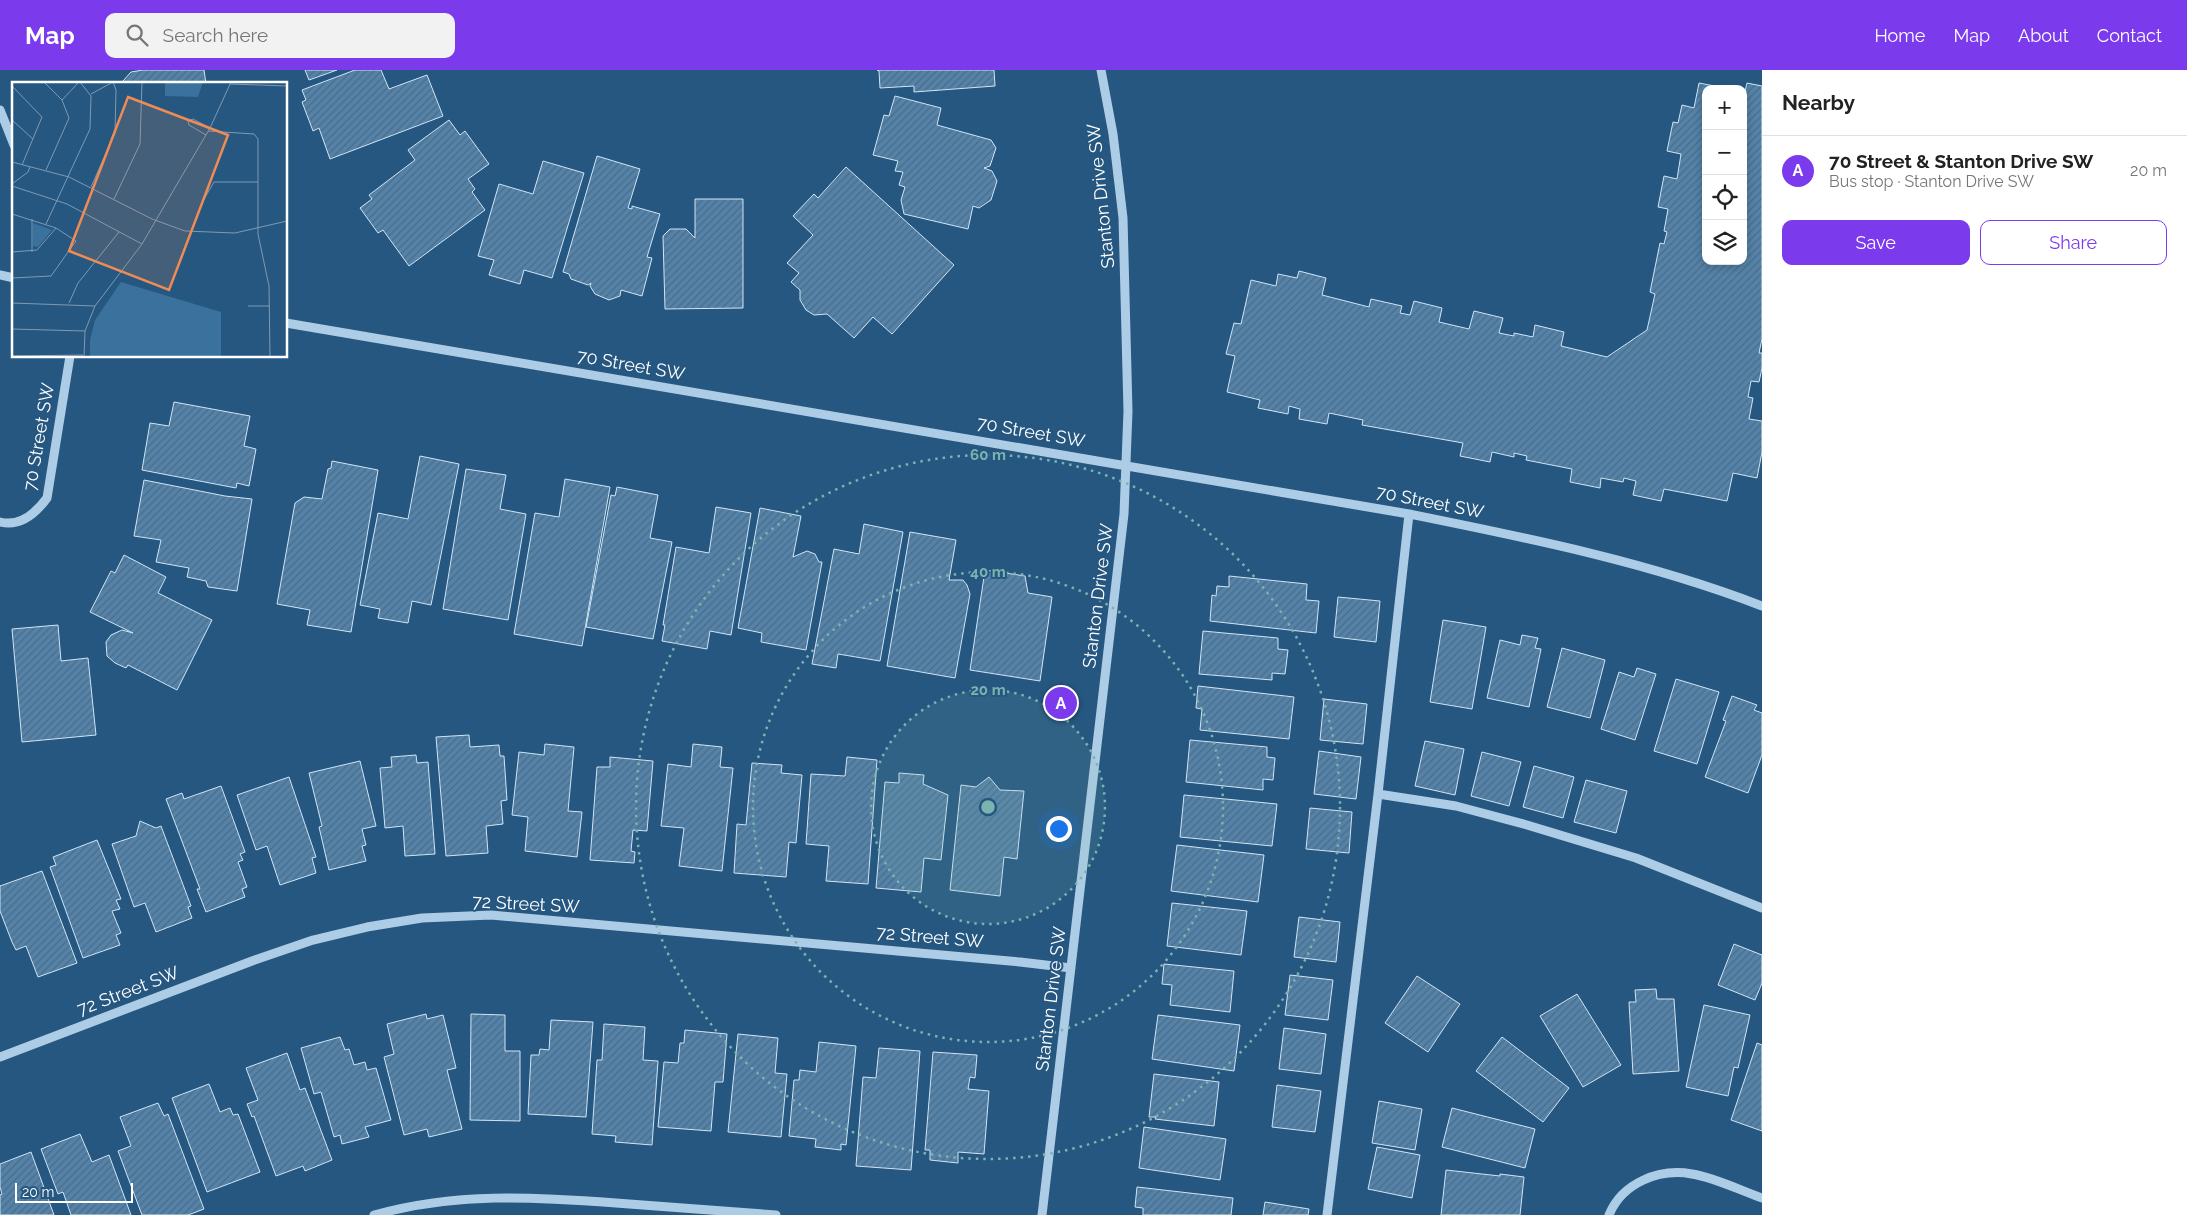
<!DOCTYPE html>
<html lang="en">
<head>
<meta charset="utf-8">
<style>
  :root { --surface:#fff; --page:#f2f2f2; --text:#222; --muted:#767676; --line:#e0e0e0; --accent:#7c3aed }
  body { margin:0; font-family:Raleway,sans-serif; background:var(--page); color:var(--text) }
  .controls { position:absolute; right:15px; top:15px; display:grid; overflow:hidden; border-radius:10px; box-shadow:0 2px 8px #0003 }
  .controls button { width:45px; height:45px; display:grid; place-items:center; padding:0; border:0; border-bottom:1px solid var(--line); background:var(--surface); color:var(--text); font:25px sans-serif }
  .scale { position:absolute; left:15px; bottom:12px; width:118px; box-sizing:border-box; padding-left:5px; border:2px solid #fff; border-top:0; font-size:14px; line-height:18px; white-space:nowrap; color:#fff; -webkit-text-stroke:4px #265780; paint-order:stroke }
  .you { position:absolute; left:1058px; top:758px; width:18px; height:18px; margin:-12px; border:4px solid #fff; border-radius:50%; background:#1a73e8; box-shadow:0 0 0 8px #1a73e833 }
  .badge { display:grid; place-items:center; width:32px; height:32px; border-radius:50%; background:var(--accent); color:#fff; font-size:16px; font-weight:700 }
  .pin { position:absolute; translate:-50% -50%; border:2px solid #fff; box-shadow:0 1px 5px #0006 }
  .list { margin:0; padding:0; list-style:none }
  h2 { display:flex; justify-content:space-between; align-items:center; height:65px; margin:0; padding:0 20px; font-size:21px }
  h2 small { font-size:16px; font-weight:400; color:var(--muted) }
  .list li { display:grid; grid-template-columns:32px 1fr auto; gap:15px; align-items:center; box-sizing:border-box; height:70px; padding:0 20px; border-top:1px solid var(--line) }
  .list b { display:block; font-size:19px; white-space:nowrap }
  .list p { margin:0; font-size:16px; white-space:nowrap; color:var(--muted) }
  .list em { font-size:16px; font-style:normal; color:var(--muted) }
  .actions { display:flex; gap:10px; padding:15px 20px }
  .actions a { flex:1; padding:11px 0; border:1px solid var(--accent); border-radius:10px; text-align:center; font-size:18px; color:var(--accent) }
  .actions .main { background:var(--accent); color:#fff }
  .icon { flex:none; width:28px; height:28px; fill:none; stroke:currentColor; stroke-width:2; stroke-linecap:round; stroke-linejoin:round }
  .map { position:relative; flex:none; width:1762px; height:1145px; overflow:hidden }
  header { display:flex; align-items:center; gap:30px; box-sizing:border-box; height:70px; padding:0 25px; background:var(--accent); color:#fff }
  header strong { font-size:24px }
  nav { display:flex; gap:28px; margin-inline-start:auto; font-size:18px }
  .search { width:350px; height:45px; background:var(--page); display:flex; align-items:center; gap:12px; box-sizing:border-box; padding:0 18px; border-radius:10px; color:var(--muted); font-size:19px }
  main { display:flex }
  aside { flex:1; background:var(--surface) }
  .map>svg:first-child { display:block }
</style>
</head>
<body>
<header>
<strong>Map</strong>
<div class="search"><svg class="icon" aria-label="search" viewBox="0 0 24 24"><circle cx="10" cy="10" r="6"/><path d="M15 15l6 6"/></svg>Search here</div>
<nav><a>Home</a><a>Map</a><a>About</a><a>Contact</a></nav>
</header>
<main>
<div class="map">
<svg width="1762" height="1145" viewBox="0 0 1762 1145">
  <defs>
    <pattern id="building-hatch" width="6" height="6" patternUnits="userSpaceOnUse" patternTransform="scale(1.25)"><rect width="6" height="6" fill="#5383aa"/><path d="M-1 1l2-2M0 6l6-6M5 7l2-2" fill="none" stroke="#506a80"/></pattern>
  </defs>
  <rect width="100%" height="100%" fill="#265780"/>
  <path fill="url(#building-hatch)" stroke="#d0e5f5" d="M 143,0 L 204,0 L 206,14 L 124,14 L 123,11 L 131,2 Z
    M 305,0 L 337,0 L 309,10 Z
    M 355,0 L 381,0 L 389,19 L 427,5 L 443,46 L 330,89 L 319,58 L 313,61 L 302,32 L 306,30 L 302,20 Z
    M 877,0 L 994,0 L 995,16 L 914,22 L 914,16 L 880,18 L 879,1 Z
    M 1699,13 L 1731,19 L 1706,19 L 1706,191 L 1743,191 L 1743,21 L 1745,21 L 1747,13 L 1762,16 L 1762,269 L 1759,283 L 1762,283 L 1762,298 L 1759,312 L 1751,311 L 1748,327 L 1753,328 L 1749,349 L 1762,351 L 1762,382 L 1757,408 L 1733,403 L 1727,431 L 1664,419 L 1661,431 L 1633,425 L 1636,411 L 1624,408 L 1623,412 L 1601,408 L 1600,418 L 1570,412 L 1572,399 L 1526,390 L 1527,386 L 1514,383 L 1514,387 L 1492,382 L 1490,392 L 1460,386 L 1463,373 L 1362,355 L 1363,350 L 1329,343 L 1327,354 L 1299,349 L 1300,339 L 1289,336 L 1288,344 L 1258,338 L 1260,330 L 1227,322 L 1235,286 L 1226,284 L 1234,253 L 1241,254 L 1251,210 L 1276,216 L 1278,204 L 1297,208 L 1299,201 L 1326,208 L 1322,225 L 1369,237 L 1371,229 L 1402,236 L 1400,243 L 1410,245 L 1414,231 L 1442,238 L 1439,252 L 1469,259 L 1474,241 L 1503,248 L 1499,263 L 1514,266 L 1514,263 L 1533,267 L 1535,255 L 1564,262 L 1561,276 L 1607,287 L 1647,260 L 1655,224 L 1650,222 L 1660,173 L 1664,174 L 1667,162 L 1664,161 L 1668,139 L 1658,137 L 1664,106 L 1677,109 L 1681,84 L 1667,81 L 1673,52 L 1678,53 L 1682,35 L 1694,38 Z
    M 895,26 L 941,38 L 937,55 L 991,70 L 996,78 L 990,96 L 984,98 L 992,101 L 997,111 L 991,130 L 979,138 L 973,136 L 968,159 L 904,144 L 901,130 L 905,117 L 899,115 L 903,102 L 895,101 L 898,91 L 873,85 L 884,45 L 889,46 Z
    M 449,50 L 460,65 L 465,61 L 489,94 L 468,109 L 475,119 L 472,122 L 485,140 L 409,196 L 383,160 L 378,163 L 360,138 L 372,129 L 369,125 L 415,90 L 408,80 Z
    M 597,86 L 640,99 L 628,138 L 632,139 L 632,136 L 660,144 L 647,187 L 652,188 L 642,226 L 621,220 L 620,226 L 609,230 L 595,224 L 590,216 L 591,213 L 588,215 L 571,209 L 569,204 L 563,202 Z
    M 543,91 L 584,103 L 552,208 L 524,200 L 520,214 L 489,205 L 494,190 L 478,186 L 499,114 L 533,124 Z
    M 846,97 L 954,195 L 892,264 L 873,247 L 854,268 L 827,244 L 814,245 L 806,240 L 800,230 L 800,220 L 791,212 L 799,203 L 787,193 L 813,165 L 793,146 L 814,124 L 818,128 Z
    M 695,129 L 743,129 L 743,238 L 665,239 L 663,166 L 670,159 L 686,159 L 695,168 Z
    M 174,332 L 250,346 L 244,376 L 256,379 L 249,416 L 237,413 L 236,418 L 142,400 L 150,353 L 169,356 Z
    M 420,386 L 459,394 L 431,535 L 412,531 L 408,553 L 378,548 L 380,539 L 360,535 L 378,443 L 408,449 Z
    M 332,391 L 378,400 L 351,562 L 307,555 L 310,540 L 277,534 L 295,433 L 304,427 L 322,429 L 328,399 L 331,398 Z
    M 466,399 L 506,405 L 500,439 L 526,444 L 508,550 L 443,539 Z
    M 565,409 L 610,417 L 582,576 L 514,564 L 535,443 L 559,447 Z
    M 144,410 L 225,426 L 252,429 L 237,521 L 208,517 L 206,511 L 187,507 L 189,498 L 156,492 L 161,470 L 134,466 Z
    M 617,417 L 658,425 L 650,468 L 672,472 L 653,569 L 586,557 L 611,425 L 615,426 Z
    M 716,437 L 751,443 L 731,565 L 710,561 L 707,579 L 662,571 L 665,555 L 663,555 L 676,477 L 709,483 Z
    M 760,438 L 801,446 L 793,487 L 807,481 L 815,484 L 819,492 L 822,492 L 806,580 L 761,572 L 762,563 L 738,558 Z
    M 864,454 L 903,462 L 880,591 L 838,584 L 836,598 L 812,594 L 834,479 L 859,484 Z
    M 910,462 L 956,470 L 949,510 L 963,510 L 967,515 L 970,524 L 955,608 L 887,596 Z
    M 124,485 L 166,507 L 158,523 L 212,550 L 177,620 L 128,595 L 126,598 L 115,593 L 107,586 L 106,572 L 111,565 L 122,560 L 133,563 L 90,542 L 111,501 L 115,503 Z
    M 985,500 L 1025,506 L 1028,523 L 1052,527 L 1040,611 L 970,600 Z
    M 1229,506 L 1307,514 L 1306,530 L 1319,531 L 1316,563 L 1210,551 L 1212,525 L 1216,526 L 1217,516 L 1229,517 Z
    M 1338,527 L 1380,531 L 1376,572 L 1334,567 Z
    M 1443,550 L 1486,557 L 1472,639 L 1430,632 Z
    M 58,555 L 61,591 L 88,588 L 96,665 L 22,672 L 12,559 Z
    M 1203,561 L 1278,568 L 1278,579 L 1288,580 L 1285,604 L 1272,603 L 1272,610 L 1199,604 Z
    M 1522,565 L 1538,568 L 1535,578 L 1541,579 L 1529,637 L 1487,628 L 1500,570 L 1520,575 Z
    M 1562,578 L 1605,590 L 1590,648 L 1547,637 Z
    M 1637,598 L 1656,604 L 1635,670 L 1601,659 L 1619,602 L 1634,607 Z
    M 1676,609 L 1719,622 L 1697,694 L 1654,681 Z
    M 1198,616 L 1294,627 L 1289,669 L 1200,660 L 1202,639 L 1196,638 Z
    M 1732,626 L 1757,635 L 1754,640 L 1762,643 L 1762,685 L 1748,723 L 1705,707 L 1726,651 L 1723,650 Z
    M 1324,629 L 1367,634 L 1363,674 L 1320,670 Z
    M 469,665 L 470,677 L 499,675 L 500,686 L 504,686 L 507,730 L 501,731 L 503,754 L 486,756 L 488,783 L 446,786 L 436,667 Z
    M 1190,670 L 1267,677 L 1267,687 L 1275,688 L 1273,710 L 1263,709 L 1263,720 L 1186,712 Z
    M 1425,671 L 1464,679 L 1455,725 L 1415,716 Z
    M 545,674 L 574,677 L 568,741 L 582,742 L 577,787 L 525,781 L 528,747 L 512,745 L 519,682 L 544,685 Z
    M 693,674 L 722,677 L 720,697 L 733,698 L 722,801 L 679,796 L 684,758 L 661,756 L 668,694 L 691,697 Z
    M 1319,681 L 1361,687 L 1356,729 L 1314,724 Z
    M 1482,682 L 1521,692 L 1509,736 L 1471,726 Z
    M 416,685 L 417,693 L 428,692 L 435,784 L 405,786 L 403,756 L 385,758 L 380,698 L 392,697 L 391,687 Z
    M 610,687 L 653,691 L 647,761 L 633,760 L 631,781 L 635,782 L 634,793 L 590,790 L 597,697 L 610,697 Z
    M 847,687 L 877,690 L 868,814 L 826,811 L 829,776 L 806,774 L 811,704 L 845,706 Z
    M 360,691 L 376,756 L 362,759 L 366,775 L 362,776 L 366,791 L 329,800 L 319,757 L 322,756 L 309,703 Z
    M 752,693 L 782,695 L 781,703 L 802,705 L 796,773 L 789,772 L 786,807 L 734,803 L 737,754 L 746,755 Z
    M 1534,696 L 1574,707 L 1563,748 L 1523,737 Z
    M 899,703 L 924,705 L 923,714 L 948,725 L 941,790 L 924,788 L 921,822 L 876,818 L 885,712 L 899,713 Z
    M 289,707 L 316,787 L 312,788 L 316,803 L 280,815 L 267,776 L 256,780 L 237,725 Z
    M 989,707 L 1000,720 L 1024,721 L 1017,789 L 1004,787 L 1000,826 L 950,820 L 961,715 L 976,717 Z
    M 1586,710 L 1627,721 L 1616,763 L 1574,752 Z
    M 221,716 L 245,782 L 240,784 L 243,790 L 238,792 L 247,817 L 242,819 L 245,827 L 206,842 L 197,819 L 200,819 L 166,729 L 182,723 L 184,729 Z
    M 1184,725 L 1277,734 L 1272,776 L 1180,767 Z
    M 1310,738 L 1352,742 L 1349,783 L 1306,779 Z
    M 140,751 L 156,758 L 161,756 L 191,836 L 188,837 L 192,848 L 156,862 L 145,833 L 134,837 L 112,774 L 136,766 Z
    M 97,770 L 121,829 L 116,830 L 120,839 L 112,841 L 121,863 L 116,865 L 120,875 L 83,888 L 50,797 L 56,795 L 53,787 Z
    M 1177,775 L 1264,785 L 1258,832 L 1171,821 Z
    M 42,801 L 77,893 L 38,907 L 26,876 L 16,880 L 12,872 L 0,841 L 0,816 Z
    M 1172,833 L 1247,841 L 1241,885 L 1167,876 Z
    M 1299,847 L 1340,852 L 1336,892 L 1294,887 Z
    M 1734,874 L 1762,885 L 1762,913 L 1755,930 L 1718,915 Z
    M 1164,894 L 1234,901 L 1230,942 L 1170,935 L 1172,915 L 1162,914 Z
    M 1290,905 L 1333,910 L 1328,950 L 1285,945 Z
    M 1417,906 L 1460,934 L 1428,982 L 1385,953 Z
    M 1656,919 L 1657,929 L 1674,929 L 1679,1001 L 1633,1004 L 1629,932 L 1636,932 L 1635,920 Z
    M 1577,924 L 1621,995 L 1583,1017 L 1540,946 Z
    M 1704,935 L 1750,945 L 1738,998 L 1734,997 L 1728,1026 L 1686,1017 Z
    M 426,944 L 427,949 L 443,945 L 456,998 L 447,1000 L 462,1059 L 429,1067 L 427,1059 L 404,1065 L 384,987 L 394,984 L 387,954 Z
    M 471,944 L 505,945 L 505,981 L 520,981 L 520,1051 L 470,1050 Z
    M 1158,945 L 1240,955 L 1234,1001 L 1152,989 Z
    M 551,950 L 593,952 L 586,1047 L 528,1044 L 531,985 L 539,985 L 540,979 L 549,980 Z
    M 604,954 L 645,957 L 643,990 L 658,991 L 652,1075 L 615,1072 L 616,1066 L 592,1064 L 597,990 L 602,990 Z
    M 1284,958 L 1326,964 L 1321,1004 L 1279,999 Z
    M 685,960 L 727,964 L 723,1012 L 715,1012 L 711,1061 L 658,1057 L 664,992 L 678,993 L 680,973 L 684,973 Z
    M 738,964 L 778,968 L 775,1003 L 787,1004 L 781,1067 L 728,1062 Z
    M 340,967 L 345,980 L 349,979 L 354,995 L 365,992 L 367,1000 L 376,998 L 391,1050 L 365,1057 L 369,1067 L 342,1074 L 340,1065 L 334,1067 L 321,1022 L 314,1024 L 301,978 Z
    M 1502,967 L 1569,1018 L 1543,1052 L 1476,1001 Z
    M 819,972 L 856,976 L 846,1075 L 841,1074 L 841,1080 L 815,1077 L 816,1069 L 789,1066 L 794,1010 L 799,1010 L 800,1000 L 816,1002 Z
    M 1757,973 L 1762,975 L 1762,1061 L 1731,1050 Z
    M 879,978 L 920,981 L 911,1100 L 856,1096 L 863,1007 L 876,1008 Z
    M 933,982 L 977,985 L 975,1008 L 970,1007 L 968,1019 L 989,1021 L 984,1084 L 958,1082 L 958,1093 L 930,1090 L 930,1080 L 925,1080 Z
    M 287,983 L 300,1020 L 305,1018 L 332,1090 L 305,1101 L 303,1096 L 276,1106 L 254,1046 L 252,1047 L 247,1034 L 258,1030 L 246,998 Z
    M 1154,1004 L 1219,1012 L 1214,1056 L 1155,1049 L 1156,1047 L 1149,1047 Z
    M 209,1014 L 220,1042 L 230,1038 L 233,1045 L 238,1044 L 260,1102 L 207,1122 L 172,1028 Z
    M 1277,1015 L 1321,1021 L 1315,1062 L 1272,1057 Z
    M 1379,1031 L 1422,1039 L 1415,1080 L 1372,1073 Z
    M 158,1033 L 164,1046 L 168,1044 L 204,1139 L 188,1145 L 142,1145 L 118,1081 L 131,1076 L 120,1047 Z
    M 1452,1038 L 1535,1059 L 1525,1098 L 1442,1077 Z
    M 1144,1057 L 1226,1069 L 1220,1110 L 1139,1098 Z
    M 80,1064 L 92,1092 L 109,1085 L 131,1145 L 71,1145 L 63,1122 L 58,1124 L 41,1079 Z
    M 1377,1077 L 1420,1085 L 1412,1128 L 1368,1119 Z
    M 31,1082 L 54,1145 L 0,1145 L 0,1125 L 2,1124 L 0,1117 L 0,1094 Z
    M 1446,1100 L 1500,1106 L 1500,1104 L 1524,1107 L 1520,1145 L 1441,1145 Z
    M 1137,1117 L 1233,1128 L 1231,1145 L 1143,1145 L 1143,1138 L 1135,1137 Z
    M 1265,1132 L 1309,1139 L 1308,1145 L 1263,1145 Z"/>
  <g fill="none" stroke-linecap="round" stroke-linejoin="round">
    <path stroke="#adcde6" stroke-width="9" d="M 0,40 L 14,75
      M 0,205 L 14,208
      M 286,253 L 1409,444 C 1528,468 1648,492 1762,536
      M 0,452 C 20,457 36,443 47,428 L 70,286
      M 1378,724 L 1456,736 L 1527,755 L 1636,788 L 1762,838
      M 0,987 L 252,891 L 313,870 L 367,857 L 422,848 L 491,845 L 1020,892 L 1071,898
      M 374,1145 C 456,1122 532,1127 616,1133 C 669,1137 723,1141 776,1145
      M 1042,1145 L 1124,444 L 1128,341 L 1123,148 L 1113,64 L 1101,0
      M 1327,1145 L 1378,724 L 1409,444
      M 1609,1145 C 1622,1113 1659,1098 1692,1104 C 1716,1108 1739,1120 1762,1128"/>
  </g>
  <circle cx="988" cy="737" r="117" fill="#7bb4af" fill-opacity=".12"/>
  <g fill="none" stroke="#7bb4af" stroke-width="2.5" stroke-dasharray="2.5 5">
    <circle cx="988" cy="737" r="117"/>
    <circle cx="988" cy="737" r="235"/>
    <circle cx="988" cy="737" r="352"/>
  </g>
  <g text-anchor="middle" stroke-width="4" stroke-linejoin="round" paint-order="stroke">
    <g font-size="18" fill="#fff" stroke="#265780">
      <text transform="translate(1101 126) rotate(-96)" y="6">Stanton Drive SW</text>
      <text transform="translate(631 295) rotate(10)" y="6">70 Street SW</text>
      <text transform="translate(1031 362) rotate(10)" y="6">70 Street SW</text>
      <text transform="translate(39 367) rotate(-80)" y="6">70 Street SW</text>
      <text transform="translate(1430 432) rotate(11)" y="6">70 Street SW</text>
      <text transform="translate(1098 526) rotate(-83)" y="6">Stanton Drive SW</text>
      <text transform="translate(526 834) rotate(3)" y="6">72 Street SW</text>
      <text transform="translate(930 867) rotate(5)" y="6">72 Street SW</text>
      <text transform="translate(128 921) rotate(-21)" y="6">72 Street SW</text>
      <text transform="translate(1051 929) rotate(-83)" y="6">Stanton Drive SW</text>
    </g>
  </g>
  <g transform="translate(12 12)">
    <rect width="275" height="275" fill="#265780"/>
    <path d="M 21,141 L 40,148 L 26,165 L 21,164 Z" fill="#3b719d"/>
    <path d="M 153,0 L 191,0 L 186,15 L 153,14 ZM 109,200 L 209,230 L 209,275 L 78,275 L 78,258 L 83,238 Z" fill="#3b719d"/>
    <path fill="none" stroke="#7d9ab3" stroke-width="1" d="M 32,0 L 50,18 L 57,36 L 34,88M 218,2 L 275,4M 0,4 L 30,35 L 10,83M 79,12 L 101,0M 50,18 L 67,0M 0,38 L 21,57M 196,49 L 242,52 L 246,57 L 246,152 L 257,204 L 258,275M 194,53 L 177,43 L 176,39 L 181,37 L 198,46M 0,80 L 57,95 L 140,137 L 173,149 L 223,151 L 275,139M 0,102 L 16,90 L 18,85M 0,104 L 55,122 L 130,162M 79,105 L 103,51 L 104,8 L 101,0M 102,117 L 128,62 L 130,0M 191,119 L 202,100 L 246,100M 0,132 L 44,146 L 64,159 L 39,194 L 0,196M 34,142 L 78,47 L 79,14 L 68,0M 0,170 L 25,168 L 44,146M 20,170 L 20,137M 0,221 L 83,224M 57,221 L 66,201 L 107,150M 236,224 L 258,224M 0,247 L 73,249M 0,274 L 71,273M 72,275 L 73,249 L 83,224 L 130,162 L 198,46 L 219,0"/>
    <path fill="#ef8b55" fill-opacity="0.15" stroke="#ef8b55" stroke-width="2.5" d="M 116,15 L 216,53 L 157,208 L 57,169 Z"/>
    <rect width="275" height="275" fill="none" stroke="#fff" stroke-width="2.5"/>
  </g>
  <circle cx="988" cy="737" r="8" fill="#7bb4af" stroke="#265780" stroke-width="2.5"/>
  <g font-size="15" text-anchor="middle" font-weight="bold" fill="#7bb4af" stroke="#265780" stroke-width="4" stroke-linejoin="round" paint-order="stroke">
    <text x="988" y="390">60 m</text>
    <text x="988" y="507">40 m</text>
    <text x="988" y="625">20 m</text>
  </g>
</svg>
<div class="controls">
<button>+</button>
<button>−</button>
<button><svg class="icon" aria-label="locate" viewBox="0 0 24 24"><circle cx="12" cy="12" r="6"/><path d="M12 2v4M12 18v4M2 12h4M18 12h4"/></svg></button>
<button><svg class="icon" aria-label="layers" viewBox="0 0 24 24"><path d="M12 4l9 5-9 5-9-5zM3 14l9 5 9-5"/></svg></button>
</div>
<div class="scale">20 m</div>
<div class="you"></div>
<div class="pin badge" style="left:1061px;top:633px">A</div>
</div>
<aside>
<h2>Nearby<small></small></h2>
<ul class="list">
<li><span class="badge">A</span><div><b>70 Street &amp; Stanton Drive SW</b><p>Bus stop · Stanton Drive SW</p></div><em>20 m</em></li>
</ul>
<div class="actions"><a class="main">Save</a><a>Share</a></div>
</aside>
</main>
</body>
</html>
